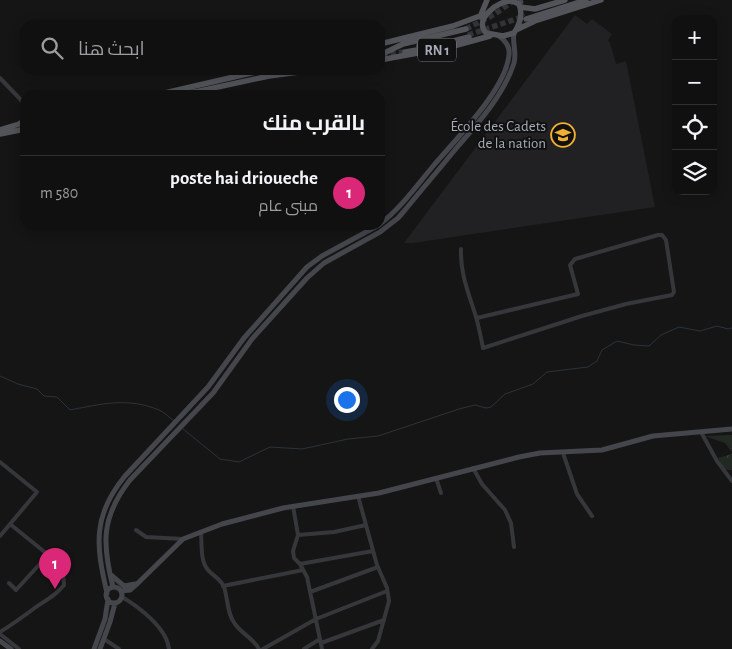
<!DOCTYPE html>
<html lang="ar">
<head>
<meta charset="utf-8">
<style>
  :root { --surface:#101010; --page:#191919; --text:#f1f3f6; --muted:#9c9d9f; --line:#303030; --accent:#db2777 }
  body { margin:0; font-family:"Alegreya Sans",Cairo,sans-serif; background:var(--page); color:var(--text); direction:rtl }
  .controls { position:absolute; right:15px; top:15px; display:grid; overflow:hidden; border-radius:10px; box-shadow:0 2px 12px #0003 }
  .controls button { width:45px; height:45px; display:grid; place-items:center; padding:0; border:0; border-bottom:1px solid var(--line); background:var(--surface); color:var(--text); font:25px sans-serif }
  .you { position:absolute; left:346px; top:399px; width:18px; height:18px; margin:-12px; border:4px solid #fff; border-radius:50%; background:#1a73e8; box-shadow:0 0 0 8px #1a73e833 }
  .badge { display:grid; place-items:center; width:32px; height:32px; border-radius:50%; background:var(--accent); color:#fff; font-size:16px; font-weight:700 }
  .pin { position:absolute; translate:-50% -41px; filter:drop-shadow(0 1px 2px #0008) }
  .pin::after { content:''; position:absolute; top:26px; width:18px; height:15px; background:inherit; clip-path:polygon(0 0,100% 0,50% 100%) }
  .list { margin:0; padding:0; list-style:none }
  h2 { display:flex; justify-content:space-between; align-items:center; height:65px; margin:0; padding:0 20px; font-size:21px }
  h2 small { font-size:16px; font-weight:400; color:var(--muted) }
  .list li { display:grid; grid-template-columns:32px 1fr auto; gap:15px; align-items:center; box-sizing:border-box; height:75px; padding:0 20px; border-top:1px solid var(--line) }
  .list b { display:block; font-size:19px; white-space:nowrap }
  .list p { margin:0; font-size:16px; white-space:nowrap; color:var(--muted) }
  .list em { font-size:16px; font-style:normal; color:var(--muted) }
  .icon { flex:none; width:28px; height:28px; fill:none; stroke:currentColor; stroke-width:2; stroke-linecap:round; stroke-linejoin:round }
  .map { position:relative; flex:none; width:732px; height:649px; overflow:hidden; direction:ltr }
  .search { position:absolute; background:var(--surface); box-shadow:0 2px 12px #0003; left:20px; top:20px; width:365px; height:55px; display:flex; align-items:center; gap:12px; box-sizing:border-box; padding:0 18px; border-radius:15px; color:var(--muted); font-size:19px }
  .panel { position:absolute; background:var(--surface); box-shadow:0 2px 12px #0003; left:20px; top:90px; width:365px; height:140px; border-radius:15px; direction:rtl }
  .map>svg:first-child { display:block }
</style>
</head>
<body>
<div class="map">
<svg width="732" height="649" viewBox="0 0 732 649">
  <defs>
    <pattern id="forest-crowns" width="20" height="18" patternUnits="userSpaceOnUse" patternTransform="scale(1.25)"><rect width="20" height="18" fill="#212922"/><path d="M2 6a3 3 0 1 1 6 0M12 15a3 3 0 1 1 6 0" fill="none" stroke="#3e4540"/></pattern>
  </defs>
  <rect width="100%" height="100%" fill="#151516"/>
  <path fill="#212123" d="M 575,15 L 587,24 L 592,19 L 612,34 L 608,40 L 610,43 L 616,64 L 626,61 L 655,207 L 413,243 L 404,243 Z"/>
  <path fill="url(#forest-crowns)" d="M 732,435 L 732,452 L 725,443 L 705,436 Z
    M 732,454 L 732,470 L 725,470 L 718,458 Z"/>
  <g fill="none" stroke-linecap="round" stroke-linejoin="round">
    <path stroke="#2b333a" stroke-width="1" d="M 0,376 L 18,384 L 37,389 L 44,396 L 57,397 L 70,410 C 101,404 128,397 159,410 C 164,412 170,418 174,421
      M 183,429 L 220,459 L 239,462 L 270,447 L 302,449 L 348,439 L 378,436 L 459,409 L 475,405 L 486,408 L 491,407 L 505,394 L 533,384 L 547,372 L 588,367 L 597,361 L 602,350 L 617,341 L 634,345 L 649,346 L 661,335 L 679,327 L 700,331 L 717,326 L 728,329 L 732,328"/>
    <path stroke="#323336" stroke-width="5.5" stroke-dasharray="5.5 3" stroke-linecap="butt" d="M 466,29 L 495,14 L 513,1
      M 468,35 L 525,16
      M 382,55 L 405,52"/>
    <path stroke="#36373b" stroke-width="4" d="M 0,78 L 21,100
      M 25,105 L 21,100 L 25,110
      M 461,249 C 460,274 469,294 476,317 C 479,327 481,338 483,348 L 582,316 L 626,304 L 672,295 L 674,292 L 666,240 L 662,235 L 658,235 L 575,259 L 570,265 L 578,294 L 477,318
      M 701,432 L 717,461 L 732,481
      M 563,453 L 577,494 L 592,516
      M 0,462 L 37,492 L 0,536
      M 473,468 L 482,484 L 505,510 L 511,523 L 514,547
      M 436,478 L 441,493
      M 358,496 L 377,565 L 387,588 L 389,601 L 378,641 L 372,649
      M 293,506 L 298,535 L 293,551 L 294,558 L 300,564 L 307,577 L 322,649
      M 136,530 L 146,537 L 183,539
      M 201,532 C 202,544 200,561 208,570 C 213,576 221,579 224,587 C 228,599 227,614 235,624 C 242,634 253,638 259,649
      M 298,535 L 334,532 L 366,525
      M 300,564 L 373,551
      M 9,583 L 16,590 L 48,555
      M 223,586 L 303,570
      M 310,592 L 378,567
      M 122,597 C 139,607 167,628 169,649
      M 0,632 C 13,624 24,616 36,607 C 48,599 55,596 64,585 L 63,572 L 52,558 L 10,524
      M 0,634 L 19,649
      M 104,639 L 119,649
      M 321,643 L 384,620
      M 263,649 L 316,619 L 387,591
      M 304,649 L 320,639"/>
    <path stroke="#44464b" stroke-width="5" d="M 520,0 L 521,2
      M 380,224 C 401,208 417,185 434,165 C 456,139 506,89 509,55 C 510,47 506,41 499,36
      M 111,575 L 124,586 L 135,584
      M 113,587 C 102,544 101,517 130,480 L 213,393 L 252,339 L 307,278 L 324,263 L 380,232 L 398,218 L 405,210 C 423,188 441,167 459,145 C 480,121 504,94 514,63 C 517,52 512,43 514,33
      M106 595a8 8 0 1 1 16 0a8 8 0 1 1-16 0Z
      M 121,591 L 130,590 L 138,583 L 183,539 L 222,524 L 283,508 L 379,493 L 519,457 L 540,453 L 602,450 L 653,436 L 732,429
      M 107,593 C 96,546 92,516 125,476 L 208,387 L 244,338 L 307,267 L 322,256 L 379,225
      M 0,641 L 11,649
      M 94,649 L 105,619 L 108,599
      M 100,649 L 110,622 L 115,603"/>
    <path stroke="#52545a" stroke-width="5.5" d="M 512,1 L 519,4 C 523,14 520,24 514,33 L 503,36 L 486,33 C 473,19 499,0 512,1 Z
      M 520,7 L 535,9 L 565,0
      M 480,17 L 487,0
      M 526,19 L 586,0
      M 516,30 L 535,21 L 601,0
      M 380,44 L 453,26 L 485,14
      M 419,46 L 439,42
      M 434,46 L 469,37
      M 405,52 L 423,49
      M 380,55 L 403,44 L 466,29
      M 380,60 L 450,47 L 490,36
      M 156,95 L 264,70
      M 181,95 L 269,76 L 314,70
      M 0,130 L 19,124 L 25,120
      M 0,134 L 25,129"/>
  </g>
  <defs>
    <g id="school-ring" transform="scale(1.25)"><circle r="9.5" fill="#101011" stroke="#f1b032" stroke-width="1.5"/><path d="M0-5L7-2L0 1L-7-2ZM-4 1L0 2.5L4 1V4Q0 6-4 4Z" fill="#f1b032"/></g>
  </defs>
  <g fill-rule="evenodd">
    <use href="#school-ring" x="563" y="135"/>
  </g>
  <g text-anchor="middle" stroke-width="4" stroke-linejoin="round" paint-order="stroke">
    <rect fill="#101011" stroke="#797c85" stroke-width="1" x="418" y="38.5" width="38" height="23" rx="4"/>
    <g font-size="14" font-weight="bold" fill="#a6abb7">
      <text x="437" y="55">RN 1</text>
    </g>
    <g font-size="15" fill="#a6abb7" stroke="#101011" text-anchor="end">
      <text x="546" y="131">École des Cadets<tspan x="546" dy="17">de la nation</tspan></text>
    </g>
  </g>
</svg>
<div class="controls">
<button>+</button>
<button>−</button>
<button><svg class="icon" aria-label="locate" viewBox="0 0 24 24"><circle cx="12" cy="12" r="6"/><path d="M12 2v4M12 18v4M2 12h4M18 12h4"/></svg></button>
<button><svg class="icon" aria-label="layers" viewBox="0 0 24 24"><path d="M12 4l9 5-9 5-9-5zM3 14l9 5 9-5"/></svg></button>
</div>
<div class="you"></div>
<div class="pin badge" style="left:55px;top:589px">1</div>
<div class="search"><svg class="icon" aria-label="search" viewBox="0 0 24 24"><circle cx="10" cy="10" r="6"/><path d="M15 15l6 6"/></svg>ابحث هنا</div>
<section class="panel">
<h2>بالقرب منك<small></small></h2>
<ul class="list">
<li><span class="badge">1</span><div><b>poste hai drioueche</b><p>مبنى عام</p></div><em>580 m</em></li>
</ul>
</section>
</div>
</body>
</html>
